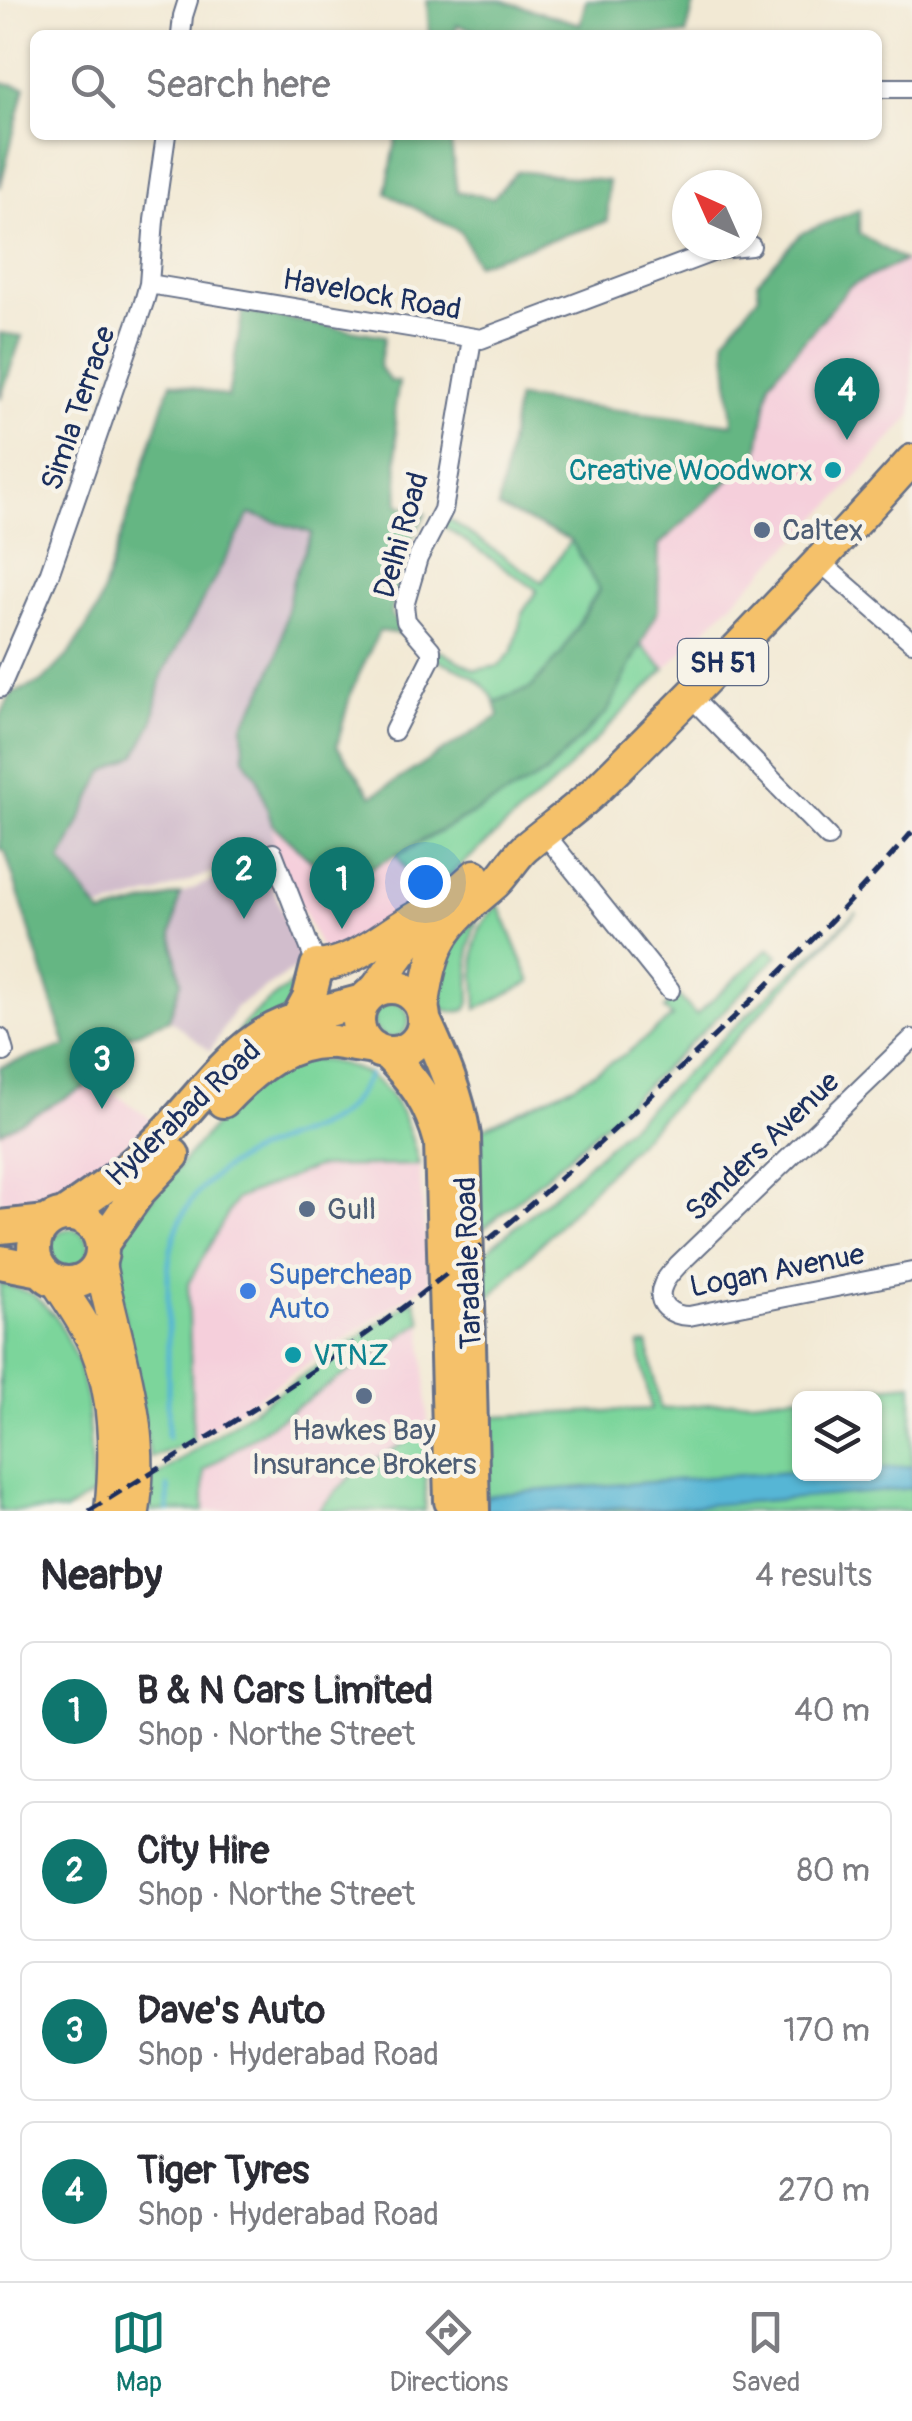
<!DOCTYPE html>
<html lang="en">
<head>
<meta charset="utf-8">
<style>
  :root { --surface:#fff; --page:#f2f2f3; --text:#2b2b33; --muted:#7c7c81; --line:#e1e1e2; --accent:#0f766e }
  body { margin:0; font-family:Pangolin,sans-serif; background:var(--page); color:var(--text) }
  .controls { position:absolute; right:30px; bottom:30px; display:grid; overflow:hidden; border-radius:15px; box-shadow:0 2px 8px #0004 }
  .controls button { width:90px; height:90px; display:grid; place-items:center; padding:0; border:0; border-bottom:2px solid var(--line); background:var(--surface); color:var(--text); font:50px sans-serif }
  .compass { position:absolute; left:672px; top:170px; width:90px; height:90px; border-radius:50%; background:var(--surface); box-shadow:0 2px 8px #0004; rotate:315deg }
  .you { position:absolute; left:425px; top:882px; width:35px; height:35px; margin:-25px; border:8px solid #fff; border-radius:50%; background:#1a73e8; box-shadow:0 0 0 15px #1a73e833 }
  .badge { display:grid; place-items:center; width:65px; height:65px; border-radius:50%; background:var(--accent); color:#fff; font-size:32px; font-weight:700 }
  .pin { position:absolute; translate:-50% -82px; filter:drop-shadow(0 2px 5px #0008) }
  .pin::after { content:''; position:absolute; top:52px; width:35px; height:30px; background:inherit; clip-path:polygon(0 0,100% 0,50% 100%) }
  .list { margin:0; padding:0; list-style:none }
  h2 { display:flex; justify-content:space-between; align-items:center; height:130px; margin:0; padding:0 40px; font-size:42px }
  h2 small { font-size:32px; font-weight:400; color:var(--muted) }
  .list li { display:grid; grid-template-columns:65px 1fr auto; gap:30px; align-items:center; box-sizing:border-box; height:140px; margin:0 20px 20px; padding:0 20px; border:2px solid var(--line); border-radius:15px }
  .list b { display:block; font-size:38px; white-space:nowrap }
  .list p { margin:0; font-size:32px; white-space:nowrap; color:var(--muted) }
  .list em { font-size:32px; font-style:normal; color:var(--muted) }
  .icon { flex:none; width:55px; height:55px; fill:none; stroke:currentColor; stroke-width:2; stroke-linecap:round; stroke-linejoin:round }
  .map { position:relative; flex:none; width:912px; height:1511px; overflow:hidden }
  .search { position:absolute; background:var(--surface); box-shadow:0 2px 8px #0004; left:30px; right:30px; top:30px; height:110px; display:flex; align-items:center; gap:25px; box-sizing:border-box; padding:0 35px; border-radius:15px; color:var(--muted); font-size:38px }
  .sheet { height:770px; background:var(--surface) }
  nav { display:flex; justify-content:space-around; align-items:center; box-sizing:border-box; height:140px; border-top:2px solid var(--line); background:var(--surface); font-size:28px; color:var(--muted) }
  nav a { display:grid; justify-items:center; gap:5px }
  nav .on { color:var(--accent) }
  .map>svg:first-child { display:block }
</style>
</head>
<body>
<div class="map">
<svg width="912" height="1511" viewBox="0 0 912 1511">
  <rect width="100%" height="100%" fill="#f7f3e8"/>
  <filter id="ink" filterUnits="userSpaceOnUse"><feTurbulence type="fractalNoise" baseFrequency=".01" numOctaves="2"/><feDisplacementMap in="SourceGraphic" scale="20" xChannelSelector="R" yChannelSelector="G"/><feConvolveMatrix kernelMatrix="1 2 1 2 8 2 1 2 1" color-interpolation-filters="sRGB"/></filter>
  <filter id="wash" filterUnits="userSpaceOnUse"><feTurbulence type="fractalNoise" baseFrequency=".0048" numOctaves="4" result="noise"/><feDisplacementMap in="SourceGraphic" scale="40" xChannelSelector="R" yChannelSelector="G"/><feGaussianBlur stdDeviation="2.25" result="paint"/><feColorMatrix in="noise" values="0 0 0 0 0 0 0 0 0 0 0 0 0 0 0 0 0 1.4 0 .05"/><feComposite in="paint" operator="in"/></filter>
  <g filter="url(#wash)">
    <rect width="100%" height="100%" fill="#f2e9d4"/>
    <path fill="#f5cfdb" d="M 904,261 L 912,262 L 912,415 L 835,501 L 665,669 L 640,644 L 658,610 L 659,545 L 758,454 L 770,381 L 850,286 Z
      M 272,824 L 338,886 L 397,856 L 424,898 L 325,957 L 274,849 Z
      M 97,1081 L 148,1117 L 152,1123 L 75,1183 L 24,1208 L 0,1213 L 0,1132 Z
      M 419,1165 L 429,1282 L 193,1441 L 188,1283 L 236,1199 L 316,1167 Z
      M 422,1322 L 428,1427 L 426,1430 L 354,1473 L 318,1511 L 204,1511 L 204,1470 Z"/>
    <path fill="#d1bdcc" d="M 250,514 L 312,532 L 293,579 L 278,655 L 264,689 L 243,725 L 244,758 L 257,777 L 272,824 L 274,849 L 158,893 L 98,910 L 61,861 L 103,773 L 136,755 L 153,722 L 162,675 Z
      M 264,864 L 302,964 L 236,1007 L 210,1051 L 169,1019 L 181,982 L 172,934 L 180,894 L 238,870 Z"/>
    <path fill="#7cd59b" stroke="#4c827c" stroke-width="2.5" fill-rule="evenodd" d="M 442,515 L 542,582 L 571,540 L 599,589 L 561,654 L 531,688 L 495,702 C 485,680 459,667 436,660 L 438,650 L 475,670 L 499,666 L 513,650 L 523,612 L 537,590 L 439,523 Z
      M 640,644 L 665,669 L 552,785 L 424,898 L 397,856 L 545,774 L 608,711 Z
      M 499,905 L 531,982 L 477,1009 C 476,970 464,932 499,905 Z
      M 857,912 L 483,1304 L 483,1254 L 581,1171 Z
      M 477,916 L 469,948 L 470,1003 L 466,1010 C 455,1013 443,1012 438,1002 L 445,953 Z
      M 769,948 L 778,956 C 680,1056 579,1151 471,1239 L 477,1131 L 574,1085 L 627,1053 L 672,1017 L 664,1009 L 677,994 L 696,1015 Z
      M 305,975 L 295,1006 L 232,1040 C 250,1012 278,994 305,975 Z
      M373 1020a18 18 0 1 1 36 0a18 18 0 1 1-36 0Z
      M 304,1058 C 379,1063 402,1095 419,1165 L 316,1167 L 236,1199 L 188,1284 L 193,1441 L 150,1458 L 115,1269 L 125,1229 L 240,1095 Z
      M50 1249a20 20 0 1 1 40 0a20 20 0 1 1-40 0Z
      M 0,1283 L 33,1294 L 56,1317 L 78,1362 L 87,1401 L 93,1495 L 65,1511 L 0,1511 Z
      M 414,1299 L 422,1322 L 204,1470 L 204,1511 L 140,1511 L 142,1486 Z
      M 648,1344 L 660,1409 L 912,1384 L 912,1511 L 481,1511 L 477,1417 L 651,1409 L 639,1345 ZM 800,1398 L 874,1398 L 874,1474 L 800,1474 Z
      M 428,1427 L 425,1511 L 318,1511 L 354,1473 L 426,1430 Z"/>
    <path fill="#65b683" stroke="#407270" stroke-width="2.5" d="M 427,0 L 501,0 L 580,24 L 586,0 L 695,0 L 686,35 L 484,35 L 484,33 L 457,25 L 454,35 L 429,35 Z
      M 0,82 L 25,87 L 0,188 Z
      M 397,135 L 450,135 L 457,192 L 493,198 L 517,171 L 608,181 L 608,221 L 476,264 L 461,232 L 386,193 Z
      M 859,210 L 859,233 L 904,261 L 850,286 L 770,381 L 758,454 L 659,545 L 658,610 L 608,711 L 545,774 L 338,886 L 272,824 L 257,777 L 244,758 L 243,725 L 264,689 L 278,655 L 293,579 L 312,533 L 250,514 L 162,675 L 153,722 L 136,755 L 103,773 L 61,861 L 102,915 L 180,894 L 172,934 L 181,982 L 169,1019 L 118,1040 L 97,1081 L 0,1132 L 0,1067 L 66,1046 L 5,851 L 0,849 L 0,717 L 11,694 L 42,682 L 71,652 L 97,610 L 171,382 L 228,397 L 243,311 L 385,336 L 379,367 L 390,381 L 399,382 L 395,406 L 399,505 L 426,514 L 409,544 L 391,614 L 412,642 L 402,634 L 379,631 L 351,692 L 337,746 L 372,796 L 499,716 L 495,702 L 531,688 L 561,654 L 599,590 L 571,540 L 498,508 L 517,398 L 733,424 L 725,338 L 759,295 L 757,282 L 802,233 Z
      M 0,333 L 22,336 L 0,399 Z"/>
    <path fill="#56b6d5" stroke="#38729a" stroke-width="2.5" d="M 912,1466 L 912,1488 L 876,1492 L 643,1510 L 623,1507 L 573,1511 L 481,1511 L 487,1496 C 541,1489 596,1487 651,1482 C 700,1478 750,1474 799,1472 L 800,1474 L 874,1474 L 875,1469 Z"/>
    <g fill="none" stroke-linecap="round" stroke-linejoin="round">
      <path stroke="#56b6d5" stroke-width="5" d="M 168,1437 L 168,1273 C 172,1206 210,1167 272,1144 C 293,1136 316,1130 336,1117 C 351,1108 360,1090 369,1075
        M 168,1511 L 168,1487"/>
    </g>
  </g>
  <g filter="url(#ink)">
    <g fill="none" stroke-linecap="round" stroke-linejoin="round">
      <g stroke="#667087" stroke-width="22">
        <path id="street" d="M 181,35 L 183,16 L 188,0
          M 877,88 L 912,88
          M 149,284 L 481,339 L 720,249 L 751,246
          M 820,562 L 912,642
          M 0,688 L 49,575 L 144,302 L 149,284 L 154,220 L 166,135
          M 690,696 L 828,837
          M 394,731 L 431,658 L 431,650 L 406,621 L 404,606 L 418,558 L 443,510 L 472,339
          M 544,833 L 670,990
          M 273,853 L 317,966
          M 0,1038 L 4,1052
          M 912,1039 L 678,1265 C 673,1271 666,1277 663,1285 C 654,1304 672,1316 689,1316 L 912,1272"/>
      </g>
      <g stroke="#667087" stroke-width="35">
        <path id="primary" d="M 317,966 C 357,964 388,930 424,913
          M 373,992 L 427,918 L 475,875
          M 423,1009 C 427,985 430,959 443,937 C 457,914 477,900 496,883 C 507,872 514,858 525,848 C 549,828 574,811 596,790 C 705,683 810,573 912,460
          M 100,1263 C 116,1346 148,1425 134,1511
          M 56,1281 C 70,1303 86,1324 96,1349 C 116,1400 116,1457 110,1511"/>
      </g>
      <g stroke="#667087" stroke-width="38">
        <path id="highway" d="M358 1020a33 33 0 1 1 66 0a33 33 0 1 1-66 0Z
          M 297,1020 L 309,998 L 317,966
          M 425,1022 C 442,1059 458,1096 464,1136 L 473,1511
          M 387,1053 C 416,1083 430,1102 441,1142 L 451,1501
          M 223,1101 C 253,1069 288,1039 334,1042 C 348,1044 361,1046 374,1048
          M 64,1215 C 97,1192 131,1169 160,1139 C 191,1108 220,1065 256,1040 C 287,1018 327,1011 363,1001
          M34 1249a34 34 0 1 1 68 0a34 34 0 1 1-68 0Z
          M 0,1227 L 47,1222
          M 102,1244 L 139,1191 L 173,1155
          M 0,1262 L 41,1270"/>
      </g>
      <use href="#street" stroke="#fff" stroke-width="18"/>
      <use href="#primary" stroke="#f5c16b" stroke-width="30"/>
      <use href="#highway" stroke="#f5c16b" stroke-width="32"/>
      <path stroke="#1b2f5e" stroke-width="5" stroke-dasharray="15 8" stroke-linecap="butt" d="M 89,1511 C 177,1456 267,1403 352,1344 C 467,1264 571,1171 672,1076 C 755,998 838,918 912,832"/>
    </g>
  </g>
  <g fill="#0f9aa8" stroke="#f7f3e8" stroke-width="4">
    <circle cx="833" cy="470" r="10"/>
    <circle cx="293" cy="1355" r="10"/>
  </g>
  <g fill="#5c6f8a" stroke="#f7f3e8" stroke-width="4">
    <circle cx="762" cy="530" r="10"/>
    <circle cx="307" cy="1209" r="10"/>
    <circle cx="364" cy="1396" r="10"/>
  </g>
  <circle fill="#3f7fe0" stroke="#f7f3e8" stroke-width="4" cx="248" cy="1291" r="10"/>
  <g text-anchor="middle" stroke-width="9" stroke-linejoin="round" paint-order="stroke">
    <rect fill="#f7f3e8" stroke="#5d6a87" stroke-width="2.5" x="678" y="639" width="90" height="46" rx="8"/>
    <g font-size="28" font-weight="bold" fill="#1b2f5e">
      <text x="723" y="672">SH 51</text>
    </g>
    <g font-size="30" fill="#1b2f5e" stroke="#f7f3e8">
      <text transform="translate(372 294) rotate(10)" y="10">Havelock Road</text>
      <text transform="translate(78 408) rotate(-71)" y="10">Simla Terrace</text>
      <text transform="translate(401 535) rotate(-74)" y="10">Delhi Road</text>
      <text transform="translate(183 1113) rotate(-43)" y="10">Hyderabad Road</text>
      <text transform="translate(762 1146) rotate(-44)" y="10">Sanders Avenue</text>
      <text transform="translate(468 1263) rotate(-92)" y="10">Taradale Road</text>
      <text transform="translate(777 1270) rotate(-11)" y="10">Logan Avenue</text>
    </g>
    <g font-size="30" fill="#0d838f" stroke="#f7f3e8" text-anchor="end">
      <text x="813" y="480">Creative Woodworx</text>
      <text x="313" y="1365" text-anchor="start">VTNZ</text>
    </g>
    <g font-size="30" fill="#4e5e75" stroke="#f7f3e8" text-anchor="start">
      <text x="782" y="540">Caltex</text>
      <text x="327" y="1219">Gull</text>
      <text x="364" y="1440" text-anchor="middle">Hawkes Bay<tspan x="364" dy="34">Insurance Brokers</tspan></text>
    </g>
    <g font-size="30" fill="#366cbe" stroke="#f7f3e8" text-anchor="start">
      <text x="268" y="1284">Supercheap<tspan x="268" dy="34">Auto</tspan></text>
    </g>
  </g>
</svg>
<div class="controls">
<button><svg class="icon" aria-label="layers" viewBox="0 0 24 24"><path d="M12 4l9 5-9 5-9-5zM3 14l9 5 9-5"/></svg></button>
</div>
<svg class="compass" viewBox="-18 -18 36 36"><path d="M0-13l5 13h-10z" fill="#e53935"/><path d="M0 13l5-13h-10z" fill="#7c7c81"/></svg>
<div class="you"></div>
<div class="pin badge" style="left:342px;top:929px">1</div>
<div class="pin badge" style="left:244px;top:919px">2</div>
<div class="pin badge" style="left:102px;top:1109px">3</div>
<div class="pin badge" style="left:847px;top:440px">4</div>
<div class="search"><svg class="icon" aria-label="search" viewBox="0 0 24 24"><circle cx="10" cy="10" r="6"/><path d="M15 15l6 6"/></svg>Search here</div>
</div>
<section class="sheet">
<h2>Nearby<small>4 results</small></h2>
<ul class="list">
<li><span class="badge">1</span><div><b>B &amp; N Cars Limited</b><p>Shop · Northe Street</p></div><em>40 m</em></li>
<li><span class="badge">2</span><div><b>City Hire</b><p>Shop · Northe Street</p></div><em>80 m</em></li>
<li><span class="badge">3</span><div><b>Dave's Auto</b><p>Shop · Hyderabad Road</p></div><em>170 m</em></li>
<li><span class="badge">4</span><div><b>Tiger Tyres</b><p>Shop · Hyderabad Road</p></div><em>270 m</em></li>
</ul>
</section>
<nav>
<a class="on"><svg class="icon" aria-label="map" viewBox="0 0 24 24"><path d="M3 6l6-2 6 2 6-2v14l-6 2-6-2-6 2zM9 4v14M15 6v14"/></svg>Map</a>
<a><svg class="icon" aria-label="directions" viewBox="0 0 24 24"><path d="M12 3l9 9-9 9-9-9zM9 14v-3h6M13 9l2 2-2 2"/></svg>Directions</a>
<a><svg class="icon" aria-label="saved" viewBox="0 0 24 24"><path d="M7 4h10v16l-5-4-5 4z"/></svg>Saved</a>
</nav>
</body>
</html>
